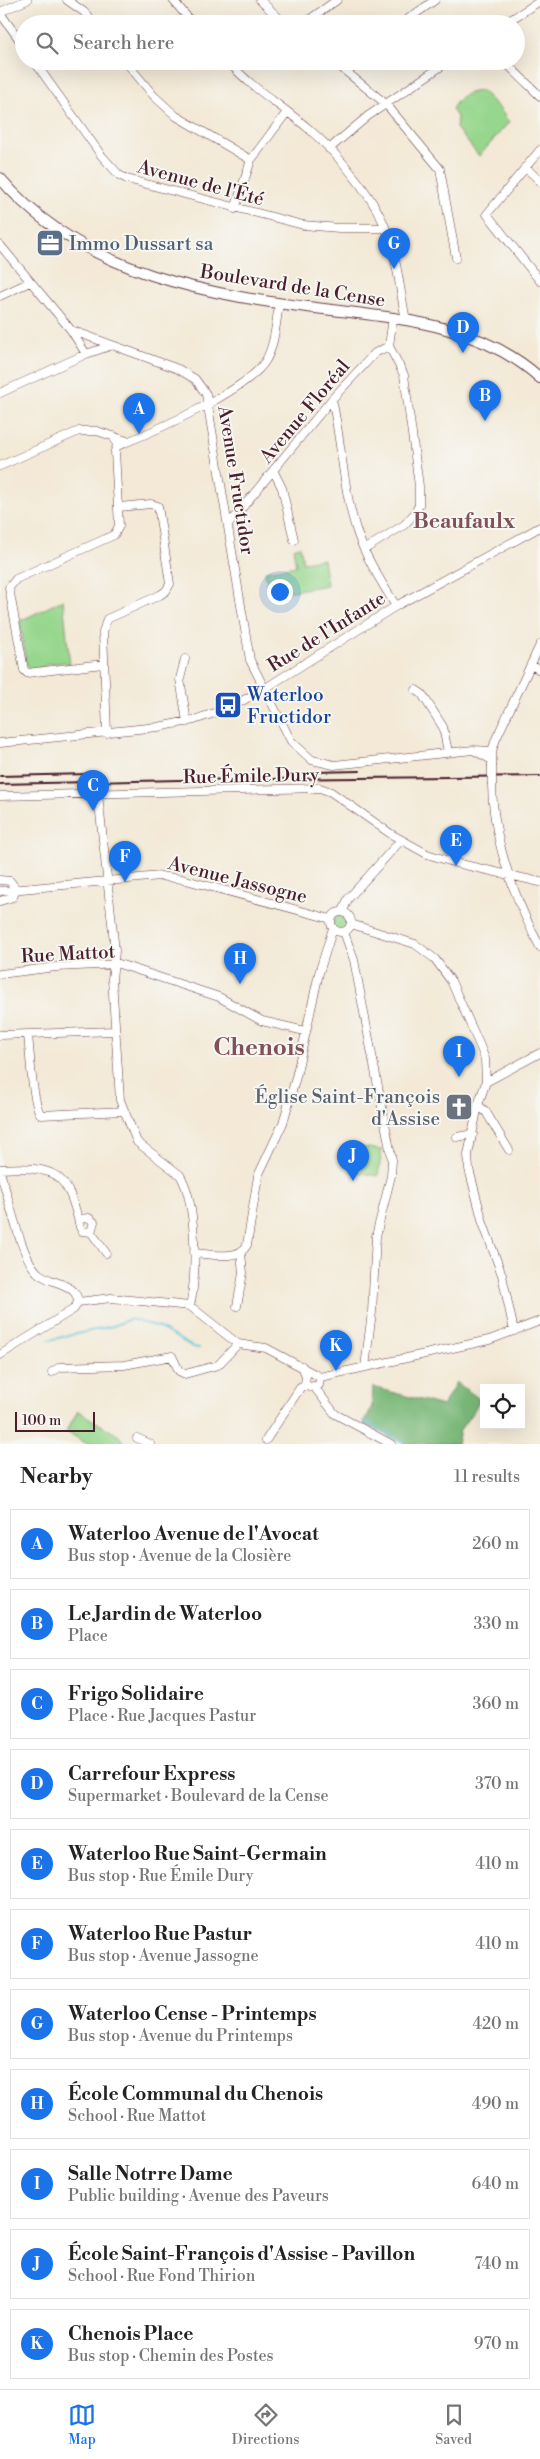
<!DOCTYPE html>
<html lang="en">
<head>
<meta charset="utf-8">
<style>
  :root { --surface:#fff; --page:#f2f2f2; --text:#222; --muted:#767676; --line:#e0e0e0; --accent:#1a73e8 }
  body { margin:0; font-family:"Libre Bodoni",serif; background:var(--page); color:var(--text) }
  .controls { position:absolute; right:15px; bottom:15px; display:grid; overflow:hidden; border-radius:0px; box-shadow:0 5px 20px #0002 }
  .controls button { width:45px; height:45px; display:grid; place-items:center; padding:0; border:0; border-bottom:1px solid var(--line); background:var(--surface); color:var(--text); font:25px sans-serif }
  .scale { position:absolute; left:15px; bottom:12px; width:80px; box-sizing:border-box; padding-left:5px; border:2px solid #4a1f2b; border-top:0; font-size:14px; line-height:18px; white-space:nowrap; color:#4a1f2b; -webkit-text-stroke:4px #f6f6f2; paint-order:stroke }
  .you { position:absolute; left:279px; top:591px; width:18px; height:18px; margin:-12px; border:4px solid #fff; border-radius:50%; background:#1a73e8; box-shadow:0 0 0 8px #1a73e833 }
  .badge { display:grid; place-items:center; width:32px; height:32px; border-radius:50%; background:var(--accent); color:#fff; font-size:16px; font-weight:700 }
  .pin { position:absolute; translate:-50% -41px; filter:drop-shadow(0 1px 2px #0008) }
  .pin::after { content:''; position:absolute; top:26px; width:18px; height:15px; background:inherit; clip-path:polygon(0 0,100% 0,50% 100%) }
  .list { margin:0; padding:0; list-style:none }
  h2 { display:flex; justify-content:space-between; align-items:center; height:65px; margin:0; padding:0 20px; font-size:21px }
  h2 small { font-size:16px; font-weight:400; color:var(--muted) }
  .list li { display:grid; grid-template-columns:32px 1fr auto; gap:15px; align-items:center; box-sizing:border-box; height:70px; margin:0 10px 10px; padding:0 10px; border:1px solid var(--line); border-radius:0px }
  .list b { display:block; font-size:19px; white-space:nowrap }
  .list p { margin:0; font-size:16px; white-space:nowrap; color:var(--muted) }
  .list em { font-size:16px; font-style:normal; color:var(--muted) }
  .icon { flex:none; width:28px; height:28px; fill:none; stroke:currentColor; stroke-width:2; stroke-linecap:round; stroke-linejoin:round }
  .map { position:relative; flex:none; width:540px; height:1444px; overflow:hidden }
  .search { position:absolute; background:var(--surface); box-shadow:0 5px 20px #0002; left:15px; right:15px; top:15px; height:55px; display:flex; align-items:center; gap:12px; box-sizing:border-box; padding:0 18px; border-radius:28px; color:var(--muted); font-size:19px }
  .sheet { height:945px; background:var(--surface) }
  nav { display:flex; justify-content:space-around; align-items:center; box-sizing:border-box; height:70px; border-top:1px solid var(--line); background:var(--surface); font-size:14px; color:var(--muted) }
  nav a { display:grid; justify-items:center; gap:2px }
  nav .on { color:var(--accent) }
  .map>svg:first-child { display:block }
</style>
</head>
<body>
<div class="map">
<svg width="540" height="1444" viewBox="0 0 540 1444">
  <rect width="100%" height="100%" fill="#f6f6f2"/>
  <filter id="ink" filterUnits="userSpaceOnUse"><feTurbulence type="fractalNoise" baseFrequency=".02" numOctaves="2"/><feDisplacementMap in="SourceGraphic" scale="10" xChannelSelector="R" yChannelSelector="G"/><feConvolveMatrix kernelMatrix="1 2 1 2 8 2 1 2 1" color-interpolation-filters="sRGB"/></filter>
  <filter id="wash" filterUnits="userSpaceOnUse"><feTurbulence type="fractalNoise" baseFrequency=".0096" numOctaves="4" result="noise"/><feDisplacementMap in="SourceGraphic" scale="20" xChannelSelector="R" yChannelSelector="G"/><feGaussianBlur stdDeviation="1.12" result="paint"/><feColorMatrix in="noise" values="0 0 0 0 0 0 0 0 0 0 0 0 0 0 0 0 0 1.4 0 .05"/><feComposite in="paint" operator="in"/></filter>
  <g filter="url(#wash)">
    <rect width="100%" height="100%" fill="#f3e9d6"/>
    <path fill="#97d78d" stroke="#707b5c" d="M 482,91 L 499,108 L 509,122 L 479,156 L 456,128 L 457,117 L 452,109 C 460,95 467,92 482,91 Z
      M 300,546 L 303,562 L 323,559 L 327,585 L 269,595 L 265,571 L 296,566 L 293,548 Z
      M 63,600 L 70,666 L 64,662 L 46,664 L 43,668 L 29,668 L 26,664 L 20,621 Z
      M333 922a8 8 0 1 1 16 0a8 8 0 1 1-16 0Z
      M 354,1146 L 382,1150 L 378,1176 L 350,1171 Z
      M 78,1411 L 119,1436 L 123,1442 L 122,1444 L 87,1444 L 66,1431 Z"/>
    <path fill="#79b878" stroke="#626c52" d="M 456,1382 L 481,1400 L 460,1430 L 457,1444 L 405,1444 L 364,1424 L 372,1406 L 373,1387 L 443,1406 Z"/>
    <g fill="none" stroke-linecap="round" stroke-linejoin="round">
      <path stroke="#58c3d3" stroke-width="2" d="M 49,1340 L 113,1326 L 130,1319 L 158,1327 L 193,1347 L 199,1348
        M 364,1421 L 404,1442"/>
    </g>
  </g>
  <g filter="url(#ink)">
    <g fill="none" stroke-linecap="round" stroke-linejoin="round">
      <g stroke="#633d45" stroke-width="9">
        <path id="minor" d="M 67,0 L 84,12 L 95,24
          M 173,0 L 193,24
          M 260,0 L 285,24
          M 0,12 L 27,0
          M 0,13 L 24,46
          M 303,24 L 337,0
          M 401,24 L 435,0
          M 504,24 L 540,1
          M 34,61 L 101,155 L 119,175 L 127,179 L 303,225 L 339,228 L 385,228
          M 125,61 L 154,96 L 176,116 L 251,160
          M 228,61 C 252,89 283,106 310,130 C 340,156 377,200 389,237 C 398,264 400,292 406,320
          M 333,61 L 386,104 L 440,169 L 456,258
          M 504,61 L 540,96
          M 329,149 L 368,116 L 449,61
          M 540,150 L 487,214 L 540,281
          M 525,167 L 540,181
          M 235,209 L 251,160 L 287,112
          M 0,245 L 71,330 L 86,354
          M 0,296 L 30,282
          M 71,330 L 178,369 L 195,379 L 206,394 L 250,660 L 291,741 L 312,760 L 334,765 L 473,750 L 492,751
          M 0,393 L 86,354 L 110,346
          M 332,399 C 342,444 343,492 358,535 C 367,560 382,583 396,606
          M 117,446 C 152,432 248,391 266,360 C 275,344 276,322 279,304
          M 0,466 L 79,431 L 97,431 L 127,441
          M 274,472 L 282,488 L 294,540
          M 228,525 L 332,399 L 375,353 L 389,346 L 393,317
          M 365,549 L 404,525 L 415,513 L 419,505 L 419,486 L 404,375 L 389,346
          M 185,659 L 180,679 L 187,722
          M 103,664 L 27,673 L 24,670 L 9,588 L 16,579 L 114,535 L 119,526 L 115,451 L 117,446 L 114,436
          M 531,665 L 540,670
          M 416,690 L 422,694 L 443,727 L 448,752
          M 107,733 L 103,632 L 107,619 L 160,595 L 166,591 L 170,584 L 158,506 L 151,504 L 119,507
          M 0,743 L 158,727 L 194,720 L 229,708 L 264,689 L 396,606 L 540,527
          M 473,750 L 492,760
          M 492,765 L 492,751 L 496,739 L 540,645
          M 492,785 C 493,842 514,897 540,947
          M 98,794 L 115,951 L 112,979 L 120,1100 L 137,1142 L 180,1175 C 197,1203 197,1275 190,1306
          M 0,796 L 320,788 L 331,792 L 391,834 L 427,854 L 456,863 L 540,882
          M 0,880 L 10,881 L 16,889 L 13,897 L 0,901
          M 0,891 L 160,876 L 182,879 L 331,919
          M 343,911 L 348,899 L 401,840
          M331 922a10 10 0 1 1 20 0a10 10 0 1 1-20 0Z
          M 351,924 L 415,944 L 435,959 L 451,981 L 480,1046 L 485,1059 L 486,1082 L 478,1105 L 468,1155 L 469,1169 L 483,1223 L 502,1275 L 514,1331
          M 344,932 L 354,960 L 392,1160 L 391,1176 L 376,1236 L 372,1312 L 365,1367
          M 0,974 L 56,967 L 119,964 L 219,997 L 262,1021 L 305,1031
          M 0,1035 L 115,1031
          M 28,1035 C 30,1053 32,1103 41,1115 L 124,1111
          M 486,1082 L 540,1053
          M 478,1105 L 486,1112 L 509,1150
          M 457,1137 L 473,1134
          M 0,1169 C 56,1166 67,1171 80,1227 L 82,1231 L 91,1232 L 94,1222 L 89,1218 L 78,1219
          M 0,1172 C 9,1197 20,1255 37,1272 C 48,1284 77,1282 78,1302
          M 91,1232 L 106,1253
          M 194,1253 C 210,1254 239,1261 247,1245 L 258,1176 L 283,1123 L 296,1077 L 319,973 L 333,928
          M 78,1302 L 111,1298 L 190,1306 L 238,1344 L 266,1348 L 320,1377
          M 237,1306 L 243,1273 L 241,1253
          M 0,1355 L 74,1309 L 78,1302
          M 302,1366 L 306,1376 L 305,1384 L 309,1387 L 319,1385 L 320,1377
          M 52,1372 L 60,1367 L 124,1365 L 172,1356 L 179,1371 L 185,1374 L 218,1365 L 238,1344
          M 320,1377 L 489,1340 L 540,1321
          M 315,1388 L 335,1414 L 391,1444
          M 137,1438 L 150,1444
          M 266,1440 L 300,1388 L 305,1384"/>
      </g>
      <g stroke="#633d45" stroke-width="12">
        <path id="major" d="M 0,178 C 82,275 212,296 332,310 C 405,319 483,326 540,378"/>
      </g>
      <use href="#minor" stroke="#fff" stroke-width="8"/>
      <use href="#major" stroke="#fff" stroke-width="10"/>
      <path stroke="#4a1f2b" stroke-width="2" d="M 315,772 L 360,771
        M 0,776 L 90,774
        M 0,784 L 180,780 L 540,776"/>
      <g stroke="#633d45" stroke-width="9" stroke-linecap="butt">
        <path id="minor-bridge" d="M 492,765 L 492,785"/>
      </g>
      <use href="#minor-bridge" stroke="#fff" stroke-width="8"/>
    </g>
  </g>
  <defs>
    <g id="office-square" transform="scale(1.4375)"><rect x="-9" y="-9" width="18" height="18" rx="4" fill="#5c6f8a" stroke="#f6f6f2"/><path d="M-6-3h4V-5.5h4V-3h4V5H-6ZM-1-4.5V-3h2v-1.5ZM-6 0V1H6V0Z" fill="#fff"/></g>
    <g id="bus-square" transform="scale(1.4375)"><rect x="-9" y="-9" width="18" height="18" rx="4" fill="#1a4fb4" stroke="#f6f6f2"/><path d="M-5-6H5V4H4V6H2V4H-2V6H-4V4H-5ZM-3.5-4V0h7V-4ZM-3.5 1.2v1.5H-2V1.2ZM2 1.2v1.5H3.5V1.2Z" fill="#fff"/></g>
    <g id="church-square" transform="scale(1.4375)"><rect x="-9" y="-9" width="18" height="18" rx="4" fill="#6b7280" stroke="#f6f6f2"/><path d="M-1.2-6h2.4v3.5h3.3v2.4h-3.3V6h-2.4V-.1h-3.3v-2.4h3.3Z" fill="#fff"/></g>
  </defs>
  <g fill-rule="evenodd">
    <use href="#office-square" x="50" y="243"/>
    <use href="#bus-square" x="228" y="705"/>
    <use href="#church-square" x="459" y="1107"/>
  </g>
  <g text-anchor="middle" stroke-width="4" stroke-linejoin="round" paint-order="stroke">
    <g font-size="19" fill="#4a1f2b" stroke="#f6f6f2">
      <text transform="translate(201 182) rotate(15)" y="7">Avenue de l'Été</text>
      <text transform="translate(293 285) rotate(9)" y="7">Boulevard de la Cense</text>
      <text transform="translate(304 411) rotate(-50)" y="7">Avenue Floréal</text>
      <text transform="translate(237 480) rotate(81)" y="7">Avenue Fructidor</text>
      <text transform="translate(326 631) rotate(-32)" y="7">Rue de l'Infante</text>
      <text transform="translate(251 775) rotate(-1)" y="7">Rue Émile Dury</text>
      <text transform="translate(238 879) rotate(14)" y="7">Avenue Jassogne</text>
      <text transform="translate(68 953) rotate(-3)" y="7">Rue Mattot</text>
    </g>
    <g font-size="19" fill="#4e5e75" stroke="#f6f6f2" text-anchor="start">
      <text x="69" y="250">Immo Dussart sa</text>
    </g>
    <g font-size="19" fill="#164399" stroke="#f6f6f2" text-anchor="start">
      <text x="247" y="701">Waterloo<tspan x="247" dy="22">Fructidor</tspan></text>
    </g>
    <g font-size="19" fill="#5b616d" stroke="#f6f6f2" text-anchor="end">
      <text x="440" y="1103">Église Saint-François<tspan x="440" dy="22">d'Assise</tspan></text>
    </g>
    <g font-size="21" font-weight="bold" fill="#815158" stroke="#f6f6f2">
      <text x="464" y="528">Beaufaulx</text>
    </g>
    <g font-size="24" font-weight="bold" fill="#815158" stroke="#f6f6f2">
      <text x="259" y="1055">Chenois</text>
    </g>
  </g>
</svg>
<div class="controls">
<button><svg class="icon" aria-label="locate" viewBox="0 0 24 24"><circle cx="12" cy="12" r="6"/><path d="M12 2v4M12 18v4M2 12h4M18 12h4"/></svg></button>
</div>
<div class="scale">100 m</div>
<div class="you"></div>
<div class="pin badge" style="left:139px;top:434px">A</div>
<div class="pin badge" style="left:485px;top:421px">B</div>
<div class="pin badge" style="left:93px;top:811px">C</div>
<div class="pin badge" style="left:463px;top:353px">D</div>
<div class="pin badge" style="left:456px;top:866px">E</div>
<div class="pin badge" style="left:125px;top:882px">F</div>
<div class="pin badge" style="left:394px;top:269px">G</div>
<div class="pin badge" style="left:240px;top:984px">H</div>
<div class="pin badge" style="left:459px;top:1077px">I</div>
<div class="pin badge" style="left:353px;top:1181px">J</div>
<div class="pin badge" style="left:336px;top:1371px">K</div>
<div class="search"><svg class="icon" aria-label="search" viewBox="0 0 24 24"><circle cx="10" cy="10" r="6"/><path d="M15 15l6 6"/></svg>Search here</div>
</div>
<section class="sheet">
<h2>Nearby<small>11 results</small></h2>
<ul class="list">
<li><span class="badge">A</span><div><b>Waterloo Avenue de l'Avocat</b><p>Bus stop · Avenue de la Closière</p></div><em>260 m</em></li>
<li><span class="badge">B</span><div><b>Le Jardin de Waterloo</b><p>Place</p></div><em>330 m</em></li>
<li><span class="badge">C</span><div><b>Frigo Solidaire</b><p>Place · Rue Jacques Pastur</p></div><em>360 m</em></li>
<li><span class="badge">D</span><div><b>Carrefour Express</b><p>Supermarket · Boulevard de la Cense</p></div><em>370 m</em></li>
<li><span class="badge">E</span><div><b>Waterloo Rue Saint-Germain</b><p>Bus stop · Rue Émile Dury</p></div><em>410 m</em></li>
<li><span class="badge">F</span><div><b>Waterloo Rue Pastur</b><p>Bus stop · Avenue Jassogne</p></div><em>410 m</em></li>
<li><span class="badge">G</span><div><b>Waterloo Cense - Printemps</b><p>Bus stop · Avenue du Printemps</p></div><em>420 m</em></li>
<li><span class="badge">H</span><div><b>École Communal du Chenois</b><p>School · Rue Mattot</p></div><em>490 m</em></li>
<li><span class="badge">I</span><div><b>Salle Notrre Dame</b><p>Public building · Avenue des Paveurs</p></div><em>640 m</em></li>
<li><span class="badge">J</span><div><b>École Saint-François d'Assise - Pavillon</b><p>School · Rue Fond Thirion</p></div><em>740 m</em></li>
<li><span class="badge">K</span><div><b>Chenois Place</b><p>Bus stop · Chemin des Postes</p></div><em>970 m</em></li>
</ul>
</section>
<nav>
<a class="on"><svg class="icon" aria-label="map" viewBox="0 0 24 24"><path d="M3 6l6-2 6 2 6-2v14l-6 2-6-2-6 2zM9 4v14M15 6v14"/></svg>Map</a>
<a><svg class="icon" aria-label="directions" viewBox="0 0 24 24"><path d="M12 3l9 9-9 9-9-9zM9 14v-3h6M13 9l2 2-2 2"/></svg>Directions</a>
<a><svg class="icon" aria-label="saved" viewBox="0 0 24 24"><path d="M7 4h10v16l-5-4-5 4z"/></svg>Saved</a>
</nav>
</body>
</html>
